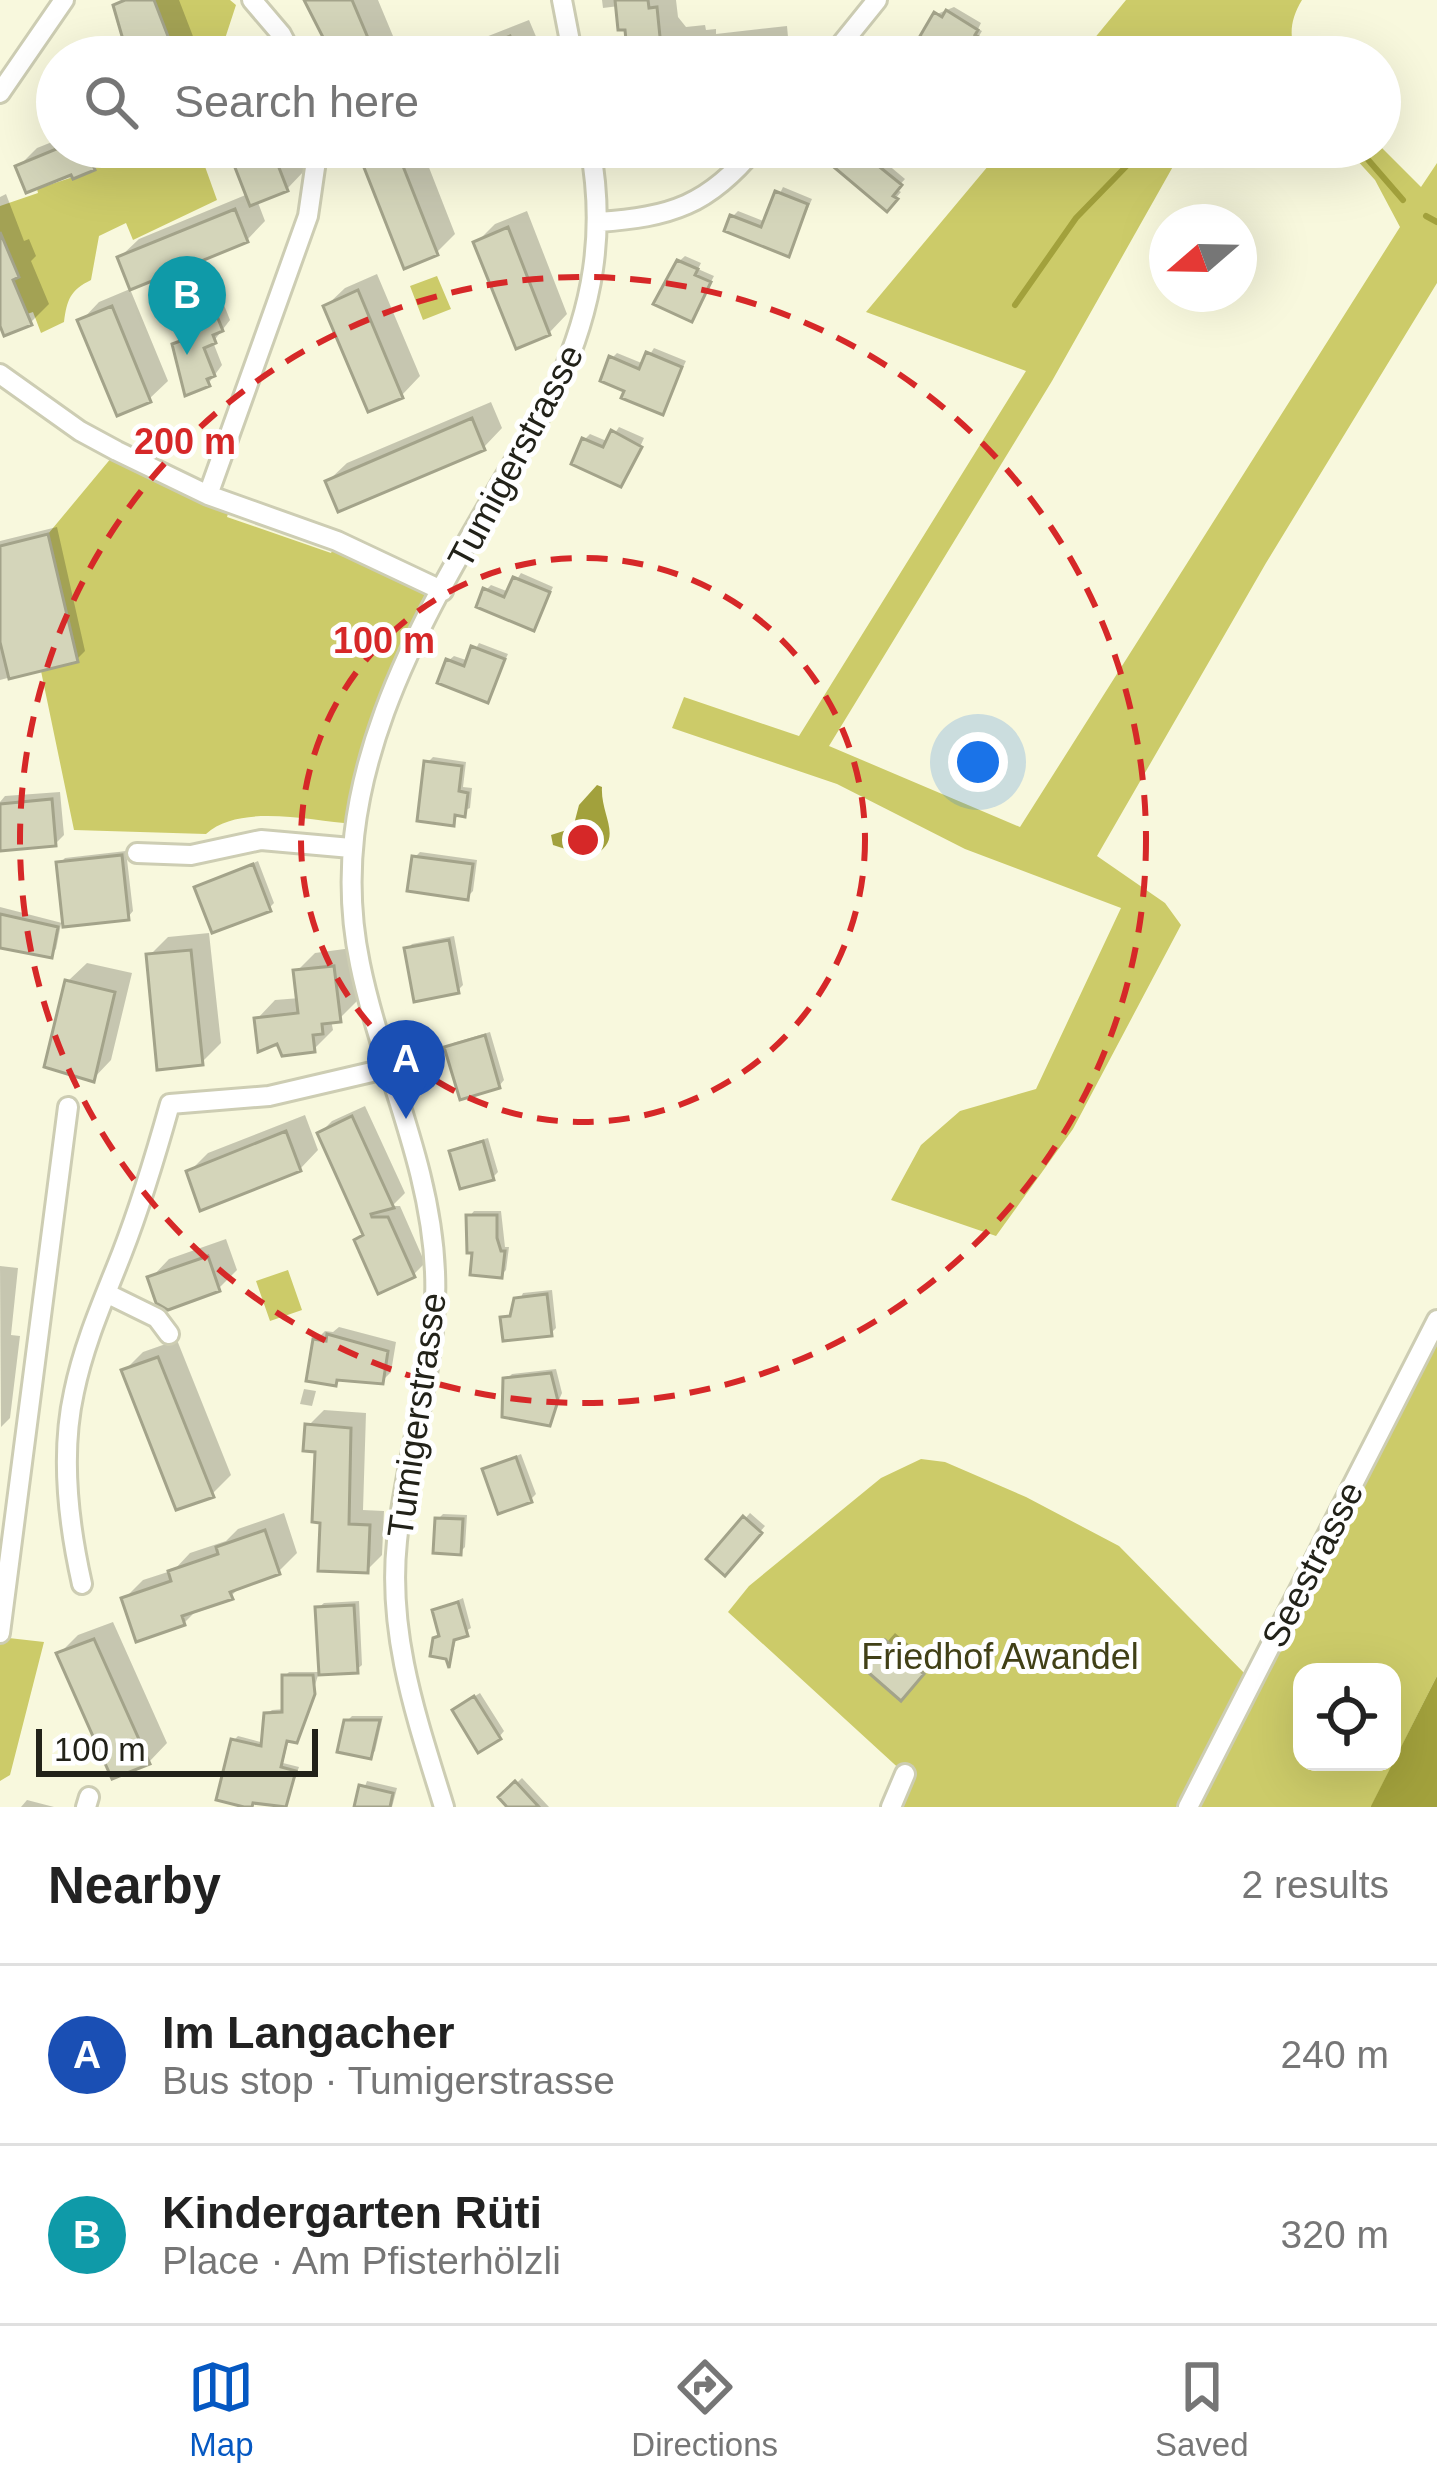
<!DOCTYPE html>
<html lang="en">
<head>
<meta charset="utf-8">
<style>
  :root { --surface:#fff; --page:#f6f6f6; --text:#222; --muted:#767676; --line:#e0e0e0; --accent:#0558c2 }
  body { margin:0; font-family:Helvetica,sans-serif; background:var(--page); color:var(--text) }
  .controls { position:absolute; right:36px; bottom:36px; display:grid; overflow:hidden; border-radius:24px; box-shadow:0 12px 48px #0002 }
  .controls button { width:108px; height:108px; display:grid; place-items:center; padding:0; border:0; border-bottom:3px solid var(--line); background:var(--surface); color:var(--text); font:60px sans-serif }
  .compass { position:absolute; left:1149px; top:204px; width:108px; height:108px; border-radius:50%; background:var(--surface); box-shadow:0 12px 48px #0002; rotate:250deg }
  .scale { position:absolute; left:36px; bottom:30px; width:282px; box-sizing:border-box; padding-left:12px; border:6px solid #222219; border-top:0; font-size:33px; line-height:42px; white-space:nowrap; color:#222219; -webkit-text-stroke:9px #fff; paint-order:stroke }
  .you { position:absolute; left:978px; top:762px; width:42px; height:42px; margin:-30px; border:9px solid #fff; border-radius:50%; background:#1a73e8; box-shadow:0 0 0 18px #1a73e833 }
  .badge { display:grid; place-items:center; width:78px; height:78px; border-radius:50%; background:var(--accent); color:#fff; font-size:39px; font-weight:700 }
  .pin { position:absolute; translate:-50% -99px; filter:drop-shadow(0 3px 6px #0008) }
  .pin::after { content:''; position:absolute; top:63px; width:42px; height:36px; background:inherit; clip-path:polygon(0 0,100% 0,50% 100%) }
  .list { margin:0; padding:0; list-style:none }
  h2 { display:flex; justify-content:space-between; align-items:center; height:156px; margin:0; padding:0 48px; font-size:51px }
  h2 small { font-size:39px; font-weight:400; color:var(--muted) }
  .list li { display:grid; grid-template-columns:78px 1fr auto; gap:36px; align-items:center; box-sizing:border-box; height:180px; padding:0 48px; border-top:3px solid var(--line) }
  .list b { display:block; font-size:45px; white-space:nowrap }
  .list p { margin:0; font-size:39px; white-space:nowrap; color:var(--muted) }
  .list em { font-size:39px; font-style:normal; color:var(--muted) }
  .icon { flex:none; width:66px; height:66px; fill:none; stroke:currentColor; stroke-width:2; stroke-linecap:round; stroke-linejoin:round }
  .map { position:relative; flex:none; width:1437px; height:1807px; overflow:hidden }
  .search { position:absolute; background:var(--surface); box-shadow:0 12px 48px #0002; left:36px; right:36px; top:36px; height:132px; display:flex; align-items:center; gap:30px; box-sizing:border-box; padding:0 42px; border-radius:66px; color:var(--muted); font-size:45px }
  .sheet { height:516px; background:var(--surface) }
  nav { display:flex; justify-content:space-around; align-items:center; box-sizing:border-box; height:168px; border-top:3px solid var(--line); background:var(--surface); font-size:33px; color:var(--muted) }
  nav a { display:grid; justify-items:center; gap:6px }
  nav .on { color:var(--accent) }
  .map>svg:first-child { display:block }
</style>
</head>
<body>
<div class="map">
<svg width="1437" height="1807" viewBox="0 0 1437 1807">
  <rect width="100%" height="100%" fill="#f8f8dd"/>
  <path fill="#cccb69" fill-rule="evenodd" d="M 154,0 L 230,0 L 236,5 L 219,57 L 176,57 Z
    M 1126,0 L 1302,0 C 1290,20 1289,35 1296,57 L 1079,57 Z
    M 1380,146 L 1421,187 L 1437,163 L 1437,283 L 1266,563 L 1097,856 L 1165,903 L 1181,925 L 1073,1129 L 996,1236 L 891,1200 L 921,1145 L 960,1111 L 1036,1089 L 1121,908 L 965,849 L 837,784 L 672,728 L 684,697 L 799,736 L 1026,371 L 866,312 L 1004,147 L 1184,147 L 1052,381 L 829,746 L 1020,827 L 1400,227 L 1375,180 L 1345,147 Z
    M 163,147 L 198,147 L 217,200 L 133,240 L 126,223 L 99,236 L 91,280 C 70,290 67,300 64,322 L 41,333 L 33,312 L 27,314 L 13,280 L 19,277 L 0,244 L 0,206 L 38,193 L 37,189 L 94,170 L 93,165 L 127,152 L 129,156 L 142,151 L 156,160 Z
    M 437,276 L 451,309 L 423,320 L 410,286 Z
    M 117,451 L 231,504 L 227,517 L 331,553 L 337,541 L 443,591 L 387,700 L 353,824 C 311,821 240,803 206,834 L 74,830 L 41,671 L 78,662 L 48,534 Z
    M 288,1270 L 302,1310 L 270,1321 L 256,1281 Z
    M 1437,1320 L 1437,1676 L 1371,1807 L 891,1807 L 905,1774 L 728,1612 L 749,1586 L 881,1478 L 921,1459 L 945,1462 L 1026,1497 L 1119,1546 L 1252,1681 ZM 1302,1672 L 1392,1672 L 1392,1762 L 1302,1762 Z
    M 0,1637 L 44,1642 L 10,1775 L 0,1781 Z"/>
  <path fill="#a2a13c" d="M 597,785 L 602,787 C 600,817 627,841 590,857 L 553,845 L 551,835 L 573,828 L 579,805 Z
    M 1437,1676 L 1437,1807 L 1371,1807 L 1371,1806 Z"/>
  <path fill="#0003" d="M 122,0 L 179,0 L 201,57 L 135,57 L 117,6 Z
    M 308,0 L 378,0 L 393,36 L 368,57 L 335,57 Z
    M 602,0 L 676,0 L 678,17 L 686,27 L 705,25 L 706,30 L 716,29 L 716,34 L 787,26 L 789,48 L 780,57 L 638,57 L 635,36 L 619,6 L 603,8 Z
    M 954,7 L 981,23 L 978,29 L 982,31 L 971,49 L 959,57 L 937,14 Z
    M 529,20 L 540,46 L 529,57 L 435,57 Z
    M 57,140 L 57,147 L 142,147 L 102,159 L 94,167 L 19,166 L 37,148 Z
    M 230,147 L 296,147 L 305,170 L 287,189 L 257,200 L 265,221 L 247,240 L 120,257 L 139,239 L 248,194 Z
    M 384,147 L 421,147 L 455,234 L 436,253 L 366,165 Z
    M 626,147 L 660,147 L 653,158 L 625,152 Z
    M 814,147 L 861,150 L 867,147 L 905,179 L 896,189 L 901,192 L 887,208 Z
    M 783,187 L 812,199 L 788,254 L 733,216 L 738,211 L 766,222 Z
    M 6,194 L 24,241 L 29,239 L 36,256 L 31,261 L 49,304 L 30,323 L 0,318 L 0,197 Z
    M 527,211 L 567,314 L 549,333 L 476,243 L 495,224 Z
    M 685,256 L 701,263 L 698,269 L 714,276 L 692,319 L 657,303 L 674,266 Z
    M 377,274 L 420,376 L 402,395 L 326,306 L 345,288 Z
    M 130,289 L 168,381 L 149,399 L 81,321 L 99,302 Z
    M 222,300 L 230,320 L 213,342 L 222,365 L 208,384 L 175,345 L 191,330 L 187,321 L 196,312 Z
    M 654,348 L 686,361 L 662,412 L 628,389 L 612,358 L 617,353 L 644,364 Z
    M 491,402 L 502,428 L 484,447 L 328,481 L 347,463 Z
    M 619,427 L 644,438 L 626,478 L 585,439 L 590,434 L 609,442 Z
    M 57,527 L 85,651 L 76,660 L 0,680 L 0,541 Z
    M 521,573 L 553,587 L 533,628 L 486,590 L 491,585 L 509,592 Z
    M 479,643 L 508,654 L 487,699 L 448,661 L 454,656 L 469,661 Z
    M 433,757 L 466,762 L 463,787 L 472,788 L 470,808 L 459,813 L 453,823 L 427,763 Z
    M 60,792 L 64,835 L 55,844 L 0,848 L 0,802 L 5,796 Z
    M 126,851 L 133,911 L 128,917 L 60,863 L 65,858 Z
    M 420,852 L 477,860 L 473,891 L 467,897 L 415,857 Z
    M 258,861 L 274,903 L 269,908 L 198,888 Z
    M 0,907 L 66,924 L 61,924 L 56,949 L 51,955 L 4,946 L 0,949 Z
    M 209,933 L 221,1043 L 202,1062 L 149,956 L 168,937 Z
    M 454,936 L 463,985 L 458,990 L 407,949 L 412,944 Z
    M 352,948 L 358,1000 L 339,1019 L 331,1020 L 333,1030 L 314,1049 L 278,1040 L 257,1019 L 275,1000 L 300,998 L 296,972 L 315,953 Z
    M 87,963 L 132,973 L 111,1060 L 93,1079 L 68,981 Z
    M 490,1032 L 504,1080 L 499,1086 L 447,1048 L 453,1043 Z
    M 365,1106 L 405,1193 L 392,1206 L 400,1206 L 425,1263 L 413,1275 L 357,1240 L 365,1233 L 320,1133 L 332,1121 Z
    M 305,1115 L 318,1150 L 300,1169 L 189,1172 L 208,1153 Z
    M 488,1138 L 498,1172 L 493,1177 L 453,1152 L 458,1147 Z
    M 474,1211 L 501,1211 L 505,1247 L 509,1247 L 506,1270 L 501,1275 L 476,1250 L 469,1217 Z
    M 226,1239 L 237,1270 L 219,1288 L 151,1278 L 169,1259 Z
    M 0,1266 L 18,1268 L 11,1335 L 20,1336 L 10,1418 L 1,1427 Z
    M 552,1290 L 556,1328 L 551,1333 L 503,1318 L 514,1312 L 523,1293 Z
    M 339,1327 L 396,1342 L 391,1372 L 382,1381 L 341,1377 L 335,1383 L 316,1340 L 325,1331 L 333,1332 Z
    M 177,1340 L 231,1475 L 212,1494 L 124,1371 L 143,1352 Z
    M 556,1369 L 562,1393 L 549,1423 L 506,1380 L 512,1374 Z
    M 304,1389 L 316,1391 L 312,1406 L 300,1404 Z
    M 324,1410 L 366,1413 L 363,1510 L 384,1511 L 382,1555 L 367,1570 L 323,1520 L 318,1450 L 308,1426 Z
    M 521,1454 L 536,1494 L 531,1499 L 485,1470 Z
    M 284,1513 L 297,1553 L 278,1572 L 243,1584 L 231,1596 L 200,1607 L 184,1623 L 124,1599 L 143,1580 L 174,1570 L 190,1553 L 226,1541 L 238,1529 Z
    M 750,1513 L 765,1526 L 725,1571 L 710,1558 Z
    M 443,1514 L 467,1515 L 465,1547 L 460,1552 L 438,1519 Z
    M 463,1598 L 471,1628 L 457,1636 L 450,1663 L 435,1611 Z
    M 359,1601 L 362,1665 L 356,1670 L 318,1608 L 324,1603 Z
    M 113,1622 L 167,1743 L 149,1762 L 59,1654 L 78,1635 Z
    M 895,1633 L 931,1663 L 910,1688 L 866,1666 Z
    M 289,1672 L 319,1672 L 300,1735 L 296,1740 L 289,1738 L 283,1763 L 299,1767 L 285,1807 L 255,1801 L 251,1806 L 233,1741 L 238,1736 L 264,1743 L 267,1714 L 272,1710 L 285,1709 L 285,1676 Z
    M 480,1693 L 504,1731 L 499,1737 L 461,1705 Z
    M 352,1716 L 383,1716 L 375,1751 L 370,1756 L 346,1722 Z
    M 522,1778 L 549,1807 L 511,1807 L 502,1797 Z
    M 367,1781 L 397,1788 L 392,1807 L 357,1807 Z
    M 27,1800 L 54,1807 L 21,1807 Z"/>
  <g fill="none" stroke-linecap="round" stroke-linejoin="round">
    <path stroke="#a2a13c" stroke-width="6" d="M 1251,57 L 1261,49 L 1278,57
      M 1357,147 L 1403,200
      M 1426,216 L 1437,222
      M 1015,305 L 1076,218 L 1145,147"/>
  </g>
  <path fill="#d4d5ba" stroke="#a3a38a" stroke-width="3" d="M 125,0 L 154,0 L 176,57 L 128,57 L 113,5 Z
    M 304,0 L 352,0 L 376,57 L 333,57 Z
    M 615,0 L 648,0 L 649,8 L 657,7 L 660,37 L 666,42 L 668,57 L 635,57 L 633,40 L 626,40 L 625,30 L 618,30 Z
    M 946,10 L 978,30 L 975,35 L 979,37 L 967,57 L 949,57 L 920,36 L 934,12 L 942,17 Z
    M 510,36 L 518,57 L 460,57 L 460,56 Z
    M 61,147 L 137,147 L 137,148 L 93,165 L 95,170 L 85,174 L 73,179 L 71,175 L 26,193 L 15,166 Z
    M 227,147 L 271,147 L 288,191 L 250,206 Z
    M 810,147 L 855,147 L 902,185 L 893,196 L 898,199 L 887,212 Z
    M 397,151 L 438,255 L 404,269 L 363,165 Z
    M 775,191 L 808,204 L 789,257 L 724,231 L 730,215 L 761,227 Z
    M 235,209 L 248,242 L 130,290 L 117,257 Z
    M 508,227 L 550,335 L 516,349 L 473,242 Z
    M 0,232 L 19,277 L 13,280 L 32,325 L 4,336 L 0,326 Z
    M 677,260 L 698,269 L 695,275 L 711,282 L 692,322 L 653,304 Z
    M 358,290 L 403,398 L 368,412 L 323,306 Z
    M 112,306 L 151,402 L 117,416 L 77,320 Z
    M 213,306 L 223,331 L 213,335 L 216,343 L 204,348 L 215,376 L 207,379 L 210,386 L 185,396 L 172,344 L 183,340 L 181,335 L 188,332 L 183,320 Z
    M 646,352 L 682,367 L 663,415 L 621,398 L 624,391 L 600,381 L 609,356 L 639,369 Z
    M 472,418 L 485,450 L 338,512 L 325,481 Z
    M 611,430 L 642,447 L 621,487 L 571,464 L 582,438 L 603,447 Z
    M 48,534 L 78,662 L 9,679 L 0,642 L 0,546 Z
    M 513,577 L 550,592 L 534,631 L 476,607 L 483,588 L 504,597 Z
    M 471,646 L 505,659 L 488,703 L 437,683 L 446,659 L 464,666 Z
    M 424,761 L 462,766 L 459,791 L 468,793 L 465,817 L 455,815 L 454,826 L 417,821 Z
    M 52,799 L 56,846 L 0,851 L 0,804 Z
    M 122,855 L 129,920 L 63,927 L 56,862 Z
    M 412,856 L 473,864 L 468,900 L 407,891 Z
    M 253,864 L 271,911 L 212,933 L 194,887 Z
    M 0,914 L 58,927 L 52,958 L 0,948 Z
    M 449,940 L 459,993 L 414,1002 L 404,948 Z
    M 191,950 L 203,1065 L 157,1070 L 146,954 Z
    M 334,966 L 341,1022 L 322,1024 L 323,1034 L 313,1035 L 315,1052 L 282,1056 L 277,1044 L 258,1052 L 254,1018 L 298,1013 L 293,970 Z
    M 65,980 L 115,992 L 94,1082 L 44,1067 Z
    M 485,1035 L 500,1088 L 460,1100 L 444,1047 Z
    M 352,1116 L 394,1208 L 371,1214 L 372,1217 L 388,1217 L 415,1277 L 378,1294 L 354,1240 L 363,1235 L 317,1133 Z
    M 286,1131 L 301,1171 L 200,1211 L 186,1171 Z
    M 483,1141 L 494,1180 L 460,1189 L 449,1151 Z
    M 466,1215 L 497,1215 L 497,1238 L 501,1251 L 505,1251 L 502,1278 L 470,1275 L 472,1253 L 467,1253 Z
    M 208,1256 L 220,1291 L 168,1310 L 156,1303 L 147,1277 Z
    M 547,1294 L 552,1336 L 503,1341 L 500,1317 L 510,1316 L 514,1298 Z
    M 327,1334 L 388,1351 L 383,1384 L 337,1380 L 336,1386 L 306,1381 L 313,1339 L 326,1341 Z
    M 158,1357 L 214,1497 L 176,1510 L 121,1370 Z
    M 551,1373 L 558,1401 L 550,1426 L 502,1417 L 503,1378 Z
    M 305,1424 L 351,1428 L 349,1524 L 370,1525 L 368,1573 L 318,1571 L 320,1523 L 312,1522 L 315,1452 L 303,1451 Z
    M 516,1457 L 532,1502 L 498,1514 L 482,1469 Z
    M 743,1516 L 762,1533 L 725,1576 L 706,1559 Z
    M 435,1518 L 463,1519 L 461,1555 L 433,1553 Z
    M 265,1530 L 280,1574 L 230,1592 L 233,1599 L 182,1616 L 185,1625 L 136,1642 L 121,1598 L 171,1581 L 168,1571 L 218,1554 L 216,1547 Z
    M 458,1602 L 468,1636 L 454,1640 L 449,1668 L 446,1659 L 430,1656 L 433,1638 L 439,1636 L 432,1610 Z
    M 354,1605 L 358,1673 L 319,1675 L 315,1607 Z
    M 94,1639 L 150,1764 L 112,1779 L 56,1653 Z
    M 885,1640 L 924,1674 L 901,1701 L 862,1667 Z
    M 282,1675 L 313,1675 L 315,1694 L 297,1743 L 287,1741 L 281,1767 L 296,1771 L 286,1807 L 253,1803 L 252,1807 L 244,1807 L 216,1800 L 231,1739 L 261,1746 L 264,1713 L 282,1712 Z
    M 474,1696 L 501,1739 L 478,1753 L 452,1710 Z
    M 344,1720 L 380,1720 L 371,1759 L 337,1752 Z
    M 515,1781 L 539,1807 L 507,1807 L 498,1797 Z
    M 359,1785 L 393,1793 L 390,1807 L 354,1807 Z"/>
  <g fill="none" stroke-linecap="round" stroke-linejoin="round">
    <g stroke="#cdcdb3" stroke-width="24">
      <path id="minor" d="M 252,0 L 281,34 L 293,57
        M 562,0 L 573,57
        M 831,57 L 877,0
        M 0,93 L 64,0
        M 598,222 C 671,217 709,205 756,147
        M 0,374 L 80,431 L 117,451 L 208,495 L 337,541 L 443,591
        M 208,495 L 308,216 L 318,147
        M 137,853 L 191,855 L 261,840 L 351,848
        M 106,1293 L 157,1318 L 169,1334
        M 82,1584 C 68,1522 60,1455 74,1392 C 84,1343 104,1299 122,1253 C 141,1204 156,1154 170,1104 L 269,1096 L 389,1068
        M 0,1633 L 68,1107
        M 86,1807 L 89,1797
        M 444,1807 C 417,1719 387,1635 397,1541 C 406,1451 439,1363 435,1272 C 431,1164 381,1067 360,964 C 315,749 460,564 557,386 C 593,308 606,232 590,147
        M 891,1807 L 905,1774
        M 1188,1807 L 1437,1320"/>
    </g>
    <use href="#minor" stroke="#fff" stroke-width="18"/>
  </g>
  <g fill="none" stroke="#d62828" stroke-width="6" stroke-dasharray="21 15">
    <circle cx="583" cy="840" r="282"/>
    <circle cx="583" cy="840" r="563"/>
  </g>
  <g text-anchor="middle" stroke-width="10" stroke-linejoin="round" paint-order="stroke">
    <g font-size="36" fill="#222219" stroke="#fff">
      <text transform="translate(515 456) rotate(-62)" y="13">Tumigerstrasse</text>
      <text transform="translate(416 1415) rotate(-82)" y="13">Tumigerstrasse</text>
      <text transform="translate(1312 1564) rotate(-63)" y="13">Seestrasse</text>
    </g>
    <g font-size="36" fill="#414017" stroke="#fff">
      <text x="1000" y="1669">Friedhof Awandel</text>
    </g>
  </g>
  <circle cx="583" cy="840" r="18" fill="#d62828" stroke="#fff" stroke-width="6"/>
  <g font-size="36" text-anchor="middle" font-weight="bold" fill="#d62828" stroke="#fff" stroke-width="10" stroke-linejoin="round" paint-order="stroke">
    <text x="185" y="454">200 m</text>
    <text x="384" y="653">100 m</text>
  </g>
</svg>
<div class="controls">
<button><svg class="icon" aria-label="locate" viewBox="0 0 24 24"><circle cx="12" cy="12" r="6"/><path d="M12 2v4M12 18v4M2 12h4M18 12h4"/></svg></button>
</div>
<svg class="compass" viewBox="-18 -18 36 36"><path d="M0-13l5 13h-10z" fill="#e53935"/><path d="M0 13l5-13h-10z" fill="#767676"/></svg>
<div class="scale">100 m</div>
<div class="you"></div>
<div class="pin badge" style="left:406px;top:1119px;background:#1a4fb4">A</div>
<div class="pin badge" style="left:187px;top:355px;background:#0f9aa8">B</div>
<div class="search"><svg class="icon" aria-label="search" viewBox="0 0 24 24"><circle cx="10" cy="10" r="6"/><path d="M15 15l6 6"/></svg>Search here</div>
</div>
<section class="sheet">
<h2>Nearby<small>2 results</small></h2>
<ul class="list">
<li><span class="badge" style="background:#1a4fb4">A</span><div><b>Im Langacher</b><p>Bus stop · Tumigerstrasse</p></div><em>240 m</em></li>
<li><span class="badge" style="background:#0f9aa8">B</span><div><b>Kindergarten Rüti</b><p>Place · Am Pfisterhölzli</p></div><em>320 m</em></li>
</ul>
</section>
<nav>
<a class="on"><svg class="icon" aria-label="map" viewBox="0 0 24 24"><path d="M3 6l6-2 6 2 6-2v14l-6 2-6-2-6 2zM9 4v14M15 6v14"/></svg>Map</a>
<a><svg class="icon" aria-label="directions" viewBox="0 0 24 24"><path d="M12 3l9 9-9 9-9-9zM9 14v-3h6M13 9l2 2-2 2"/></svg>Directions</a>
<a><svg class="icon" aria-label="saved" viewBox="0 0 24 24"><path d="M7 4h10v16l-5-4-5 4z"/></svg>Saved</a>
</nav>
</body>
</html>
